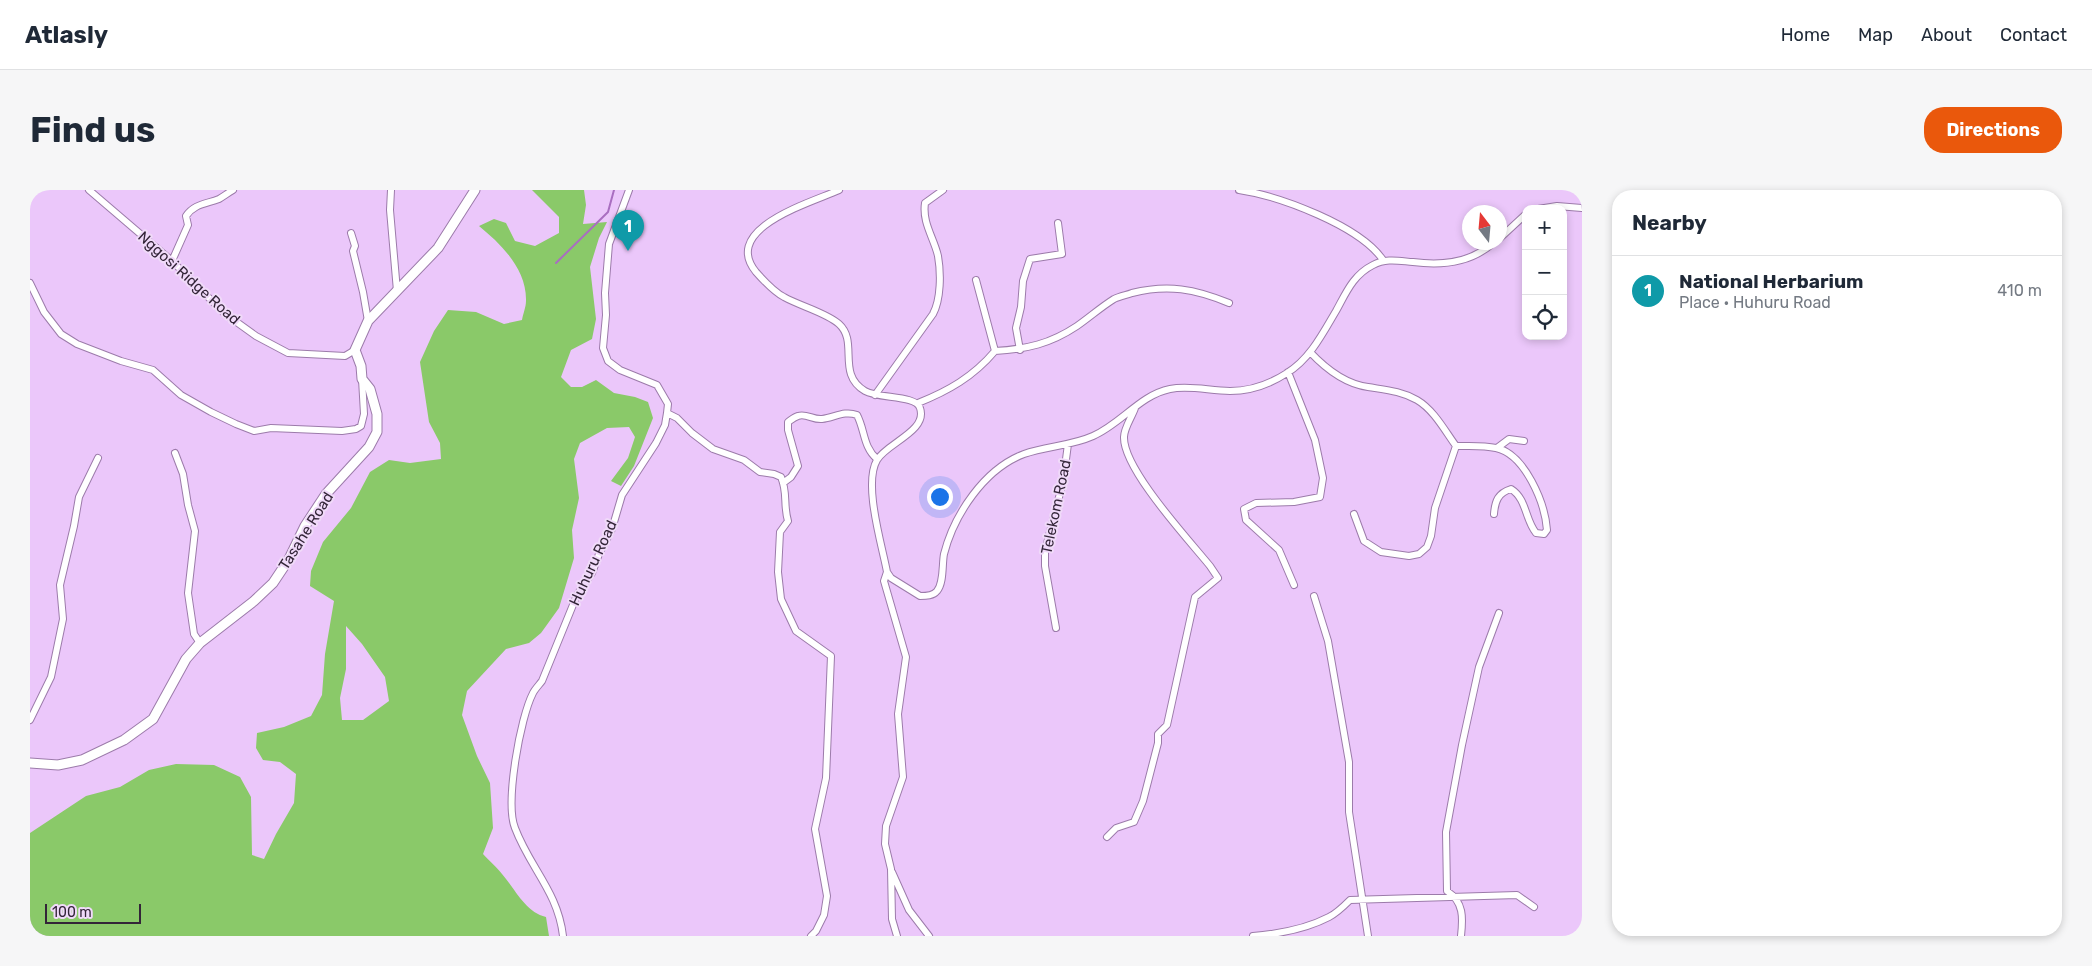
<!DOCTYPE html>
<html lang="en">
<head>
<meta charset="utf-8">
<style>
  :root { --surface:#fff; --page:#f6f6f7; --text:#1f2937; --muted:#747a83; --line:#e0e1e3; --accent:#ea580c }
  body { margin:0; font-family:Rubik,sans-serif; background:var(--page); color:var(--text) }
  .controls { position:absolute; right:15px; top:15px; display:grid; overflow:hidden; border-radius:10px; box-shadow:0 2px 8px #0003 }
  .controls button { width:45px; height:45px; display:grid; place-items:center; padding:0; border:0; border-bottom:1px solid var(--line); background:var(--surface); color:var(--text); font:25px sans-serif }
  .compass { position:absolute; left:1432px; top:15px; width:45px; height:45px; border-radius:50%; background:var(--surface); box-shadow:0 2px 8px #0003; rotate:344deg }
  .scale { position:absolute; left:15px; bottom:12px; width:96px; box-sizing:border-box; padding-left:5px; border:2px solid #332538; border-top:0; font-size:14px; line-height:18px; white-space:nowrap; color:#332538; -webkit-text-stroke:4px #f0daf9; paint-order:stroke }
  .you { position:absolute; left:909px; top:306px; width:18px; height:18px; margin:-12px; border:4px solid #fff; border-radius:50%; background:#1a73e8; box-shadow:0 0 0 8px #1a73e833 }
  .badge { display:grid; place-items:center; width:32px; height:32px; border-radius:50%; background:var(--accent); color:#fff; font-size:16px; font-weight:700 }
  .pin { position:absolute; translate:-50% -41px; filter:drop-shadow(0 1px 2px #0008) }
  .pin::after { content:''; position:absolute; top:26px; width:18px; height:15px; background:inherit; clip-path:polygon(0 0,100% 0,50% 100%) }
  .list { margin:0; padding:0; list-style:none }
  h2 { display:flex; justify-content:space-between; align-items:center; height:65px; margin:0; padding:0 20px; font-size:21px }
  h2 small { font-size:16px; font-weight:400; color:var(--muted) }
  .list li { display:grid; grid-template-columns:32px 1fr auto; gap:15px; align-items:center; box-sizing:border-box; height:70px; padding:0 20px; border-top:1px solid var(--line) }
  .list b { display:block; font-size:19px; white-space:nowrap }
  .list p { margin:0; font-size:16px; white-space:nowrap; color:var(--muted) }
  .list em { font-size:16px; font-style:normal; color:var(--muted) }
  .icon { flex:none; width:28px; height:28px; fill:none; stroke:currentColor; stroke-width:2; stroke-linecap:round; stroke-linejoin:round }
  .map { position:relative; flex:none; width:1552px; height:746px; overflow:hidden; border-radius:20px }
  header { display:flex; align-items:center; gap:30px; box-sizing:border-box; height:70px; padding:0 25px; background:var(--surface); border-bottom:1px solid var(--line) }
  header strong { font-size:24px }
  nav { display:flex; gap:28px; margin-inline-start:auto; font-size:18px }
  .intro { display:flex; align-items:center; justify-content:space-between; box-sizing:border-box; height:120px; padding:0 30px }
  h1 { margin:0; font-size:35px }
  .button { padding:12px 22px; border-radius:20px; background:var(--accent); color:#fff; font-size:18px; font-weight:700 }
  main { display:flex; gap:30px; padding:0 30px }
  aside { flex:1; background:var(--surface); border-radius:20px; box-shadow:0 2px 8px #0003 }
  .map>svg:first-child { display:block }
</style>
</head>
<body>
<header>
<strong>Atlasly</strong>
<nav><a>Home</a><a>Map</a><a>About</a><a>Contact</a></nav>
</header>
<div class="intro"><h1>Find us</h1><a class="button">Directions</a></div>
<main>
<div class="map">
<svg width="1552" height="746" viewBox="0 0 1552 746">
  <rect width="100%" height="100%" fill="#ebc7fa"/>
  <path fill="#8ac969" fill-rule="evenodd" d="M 502,0 L 554,0 L 556,15 L 553,34 L 577,32 L 569,48 L 560,77 L 566,129 L 562,149 L 541,160 L 531,187 L 541,197 L 552,197 L 566,190 L 584,203 L 605,207 L 618,212 L 623,228 L 604,276 L 591,296 L 581,291 L 598,268 L 605,247 L 599,237 L 577,238 L 550,253 L 544,269 L 549,308 L 542,340 L 544,368 L 529,418 L 511,443 L 499,453 L 476,459 L 437,501 L 432,525 L 447,566 L 460,593 L 463,638 L 453,664 C 459,671 467,677 472,684 C 485,699 496,723 516,727 L 519,746 L 0,746 L 0,643 L 56,606 L 90,597 L 119,580 L 146,574 L 184,575 L 210,587 L 221,607 L 222,665 L 234,669 L 246,644 L 264,613 L 266,584 L 250,572 L 233,570 L 226,558 L 227,543 L 254,537 L 281,526 L 292,505 L 295,464 L 304,411 L 280,396 L 281,381 L 293,352 L 321,318 L 340,282 L 359,270 L 380,273 L 411,269 L 410,253 L 399,232 L 390,172 L 404,141 L 418,120 L 446,122 L 474,134 L 492,130 C 493,124 496,117 496,111 C 497,79 471,54 449,36 L 464,29 L 476,33 L 485,51 L 505,56 L 529,43 L 529,27 ZM 316,436 L 332,454 L 355,487 L 359,511 L 333,530 L 312,530 L 310,508 L 316,479 Z"/>
  <g fill="none" stroke-linecap="round" stroke-linejoin="round">
    <path stroke="#a96ec0" stroke-width="2" d="M 526,73 L 578,22 L 584,0"/>
    <g stroke="#9c7baa" stroke-width="8">
      <path id="street" d="M 59,0 L 142,71 L 194,123 L 226,146 L 258,163 L 315,166 L 325,160
        M 361,0 L 360,20 L 367,101
        M 809,0 C 783,12 690,38 726,82 C 734,91 744,102 754,107 C 770,116 797,123 809,134 C 829,152 806,184 835,201 C 849,209 886,205 890,218 C 898,241 857,253 847,270 C 833,294 852,355 857,382 L 861,388 L 890,406 C 896,406 903,406 907,401 C 914,393 912,374 914,364 C 924,325 954,279 994,264 C 1016,256 1041,256 1063,246 C 1091,234 1110,205 1140,199 C 1160,195 1180,201 1200,201 C 1221,201 1240,194 1257,183 C 1280,169 1293,143 1306,121 C 1316,103 1323,85 1343,75 C 1356,68 1369,71 1383,72 C 1413,76 1442,73 1464,52
        M 1209,0 C 1250,6 1330,36 1353,70
        M 1508,19 L 1527,16 L 1552,18
        M 321,43 L 325,56 L 323,61 L 333,102 L 338,131
        M 1470,48 L 1496,24
        M 142,71 L 158,35 L 156,26 C 164,14 176,14 189,9 C 194,6 198,3 203,0
        M 946,90 L 965,161
        M 0,93 L 14,122 L 31,144 L 47,154 L 91,171 L 123,180 L 151,205 L 181,222 L 206,234 L 224,241 L 241,238 L 312,241 L 326,239 L 331,236 L 334,224 L 332,189
        M 990,160 L 986,138 L 991,117 L 993,91 L 1000,69 L 1032,64 L 1028,33
        M 1280,162 C 1295,178 1316,194 1338,197 C 1356,200 1371,201 1387,210 C 1404,220 1415,241 1426,256
        M 1258,182 L 1285,250 L 1293,288 L 1290,307 L 1264,312 L 1226,313 L 1214,319 L 1216,330 L 1249,360 L 1264,395
        M 845,205 L 903,124 C 911,109 911,83 908,66 C 904,48 892,33 895,13 L 913,0
        M 888,213 C 918,201 943,187 965,161 C 997,159 1020,154 1047,136 C 1060,127 1071,117 1084,109 C 1090,106 1097,105 1102,103 C 1138,94 1165,99 1199,113
        M 637,223 L 647,228 L 662,243 L 683,259 L 714,270 L 730,282 L 744,284 L 751,287 C 758,303 753,314 758,331 L 750,342 L 748,382 L 751,409 L 766,441 L 801,466 L 796,588 L 785,639 L 797,706 L 794,725 L 786,741 L 781,746
        M 1426,256 C 1439,256 1453,255 1466,258 C 1495,264 1515,313 1517,340 L 1514,344 L 1506,343 C 1495,330 1497,309 1481,299 C 1468,303 1465,311 1464,324
        M 1467,258 L 1479,249 L 1494,251
        M 145,263 L 153,284 L 158,315 L 165,341 L 158,403 L 164,444 L 170,453
        M 753,293 L 761,287 L 768,276 L 758,240 L 758,232 C 761,230 764,227 768,226 C 776,223 783,230 792,229 C 804,228 814,220 827,225 C 835,240 833,257 847,269
        M 1324,324 L 1334,351 L 1351,362 L 1379,366 L 1389,364 L 1397,357 L 1401,346 L 1405,318 L 1426,256
        M 857,382 L 854,391 L 876,467 L 868,524 L 873,587 L 856,636 L 855,654 L 861,679 L 862,729 L 867,746
        M 1284,406 L 1298,451 L 1319,572 L 1319,622 L 1338,746
        M 1026,438 L 1015,376 L 1015,361 L 1033,292 L 1038,254
        M 0,530 L 21,487 L 33,429 L 30,395 L 44,336 L 49,307 L 68,268
        M 1077,647 L 1086,638 L 1104,632 L 1113,611 L 1128,553 L 1128,544 L 1137,535 L 1165,407 L 1188,388 L 1180,376 C 1159,350 1093,279 1094,247 C 1094,238 1102,227 1105,218
        M 862,682 L 879,720 L 899,746
        M 533,746 C 528,702 500,678 485,638 C 475,613 490,528 503,503 C 505,499 509,495 512,491 L 547,405 L 562,383 L 569,364 L 582,339 L 592,305 L 626,253 L 635,235 L 637,223 L 638,214 L 627,195 L 590,180 L 578,171 L 573,158 L 576,125 L 575,103 L 579,54 L 599,0
        M 1223,746 C 1248,744 1276,739 1299,727 C 1307,723 1314,716 1320,710 L 1487,705 L 1504,717
        M 1431,746 C 1433,728 1434,712 1417,701 L 1416,642 L 1432,555 L 1449,477 L 1469,423"/>
    </g>
    <g stroke="#9c7baa" stroke-width="11">
      <path id="secondary" d="M 0,573 L 28,575 L 52,570 L 94,550 L 123,529 L 156,469 L 170,453 L 224,411 L 243,393 L 259,369 L 275,336 L 296,304 L 339,257 L 347,242 L 347,224 L 340,199 L 332,189 L 331,176 L 325,160 L 338,131 L 408,58 L 445,0"/>
    </g>
    <use href="#street" stroke="#fff" stroke-width="6"/>
    <use href="#secondary" stroke="#fff" stroke-width="9"/>
  </g>
  <g text-anchor="middle" stroke-width="4" stroke-linejoin="round" paint-order="stroke">
    <g font-size="15" fill="#332538" stroke="#f0daf9">
      <text transform="translate(159 88) rotate(42)" y="5">Nggosi Ridge Road</text>
      <text transform="translate(1026 317) rotate(-78)" y="5">Telekom Road</text>
      <text transform="translate(276 341) rotate(-58)" y="5">Tasahe Road</text>
      <text transform="translate(563 373) rotate(-65)" y="5">Huhuru Road</text>
    </g>
  </g>
</svg>
<div class="controls">
<button>+</button>
<button>−</button>
<button><svg class="icon" aria-label="locate" viewBox="0 0 24 24"><circle cx="12" cy="12" r="6"/><path d="M12 2v4M12 18v4M2 12h4M18 12h4"/></svg></button>
</div>
<svg class="compass" viewBox="-18 -18 36 36"><path d="M0-13l5 13h-10z" fill="#e53935"/><path d="M0 13l5-13h-10z" fill="#747a83"/></svg>
<div class="scale">100 m</div>
<div class="you"></div>
<div class="pin badge" style="left:598px;top:61px;background:#0f9aa8">1</div>
</div>
<aside>
<h2>Nearby<small></small></h2>
<ul class="list">
<li><span class="badge" style="background:#0f9aa8">1</span><div><b>National Herbarium</b><p>Place · Huhuru Road</p></div><em>410 m</em></li>
</ul>
</aside>
</main>
</body>
</html>
